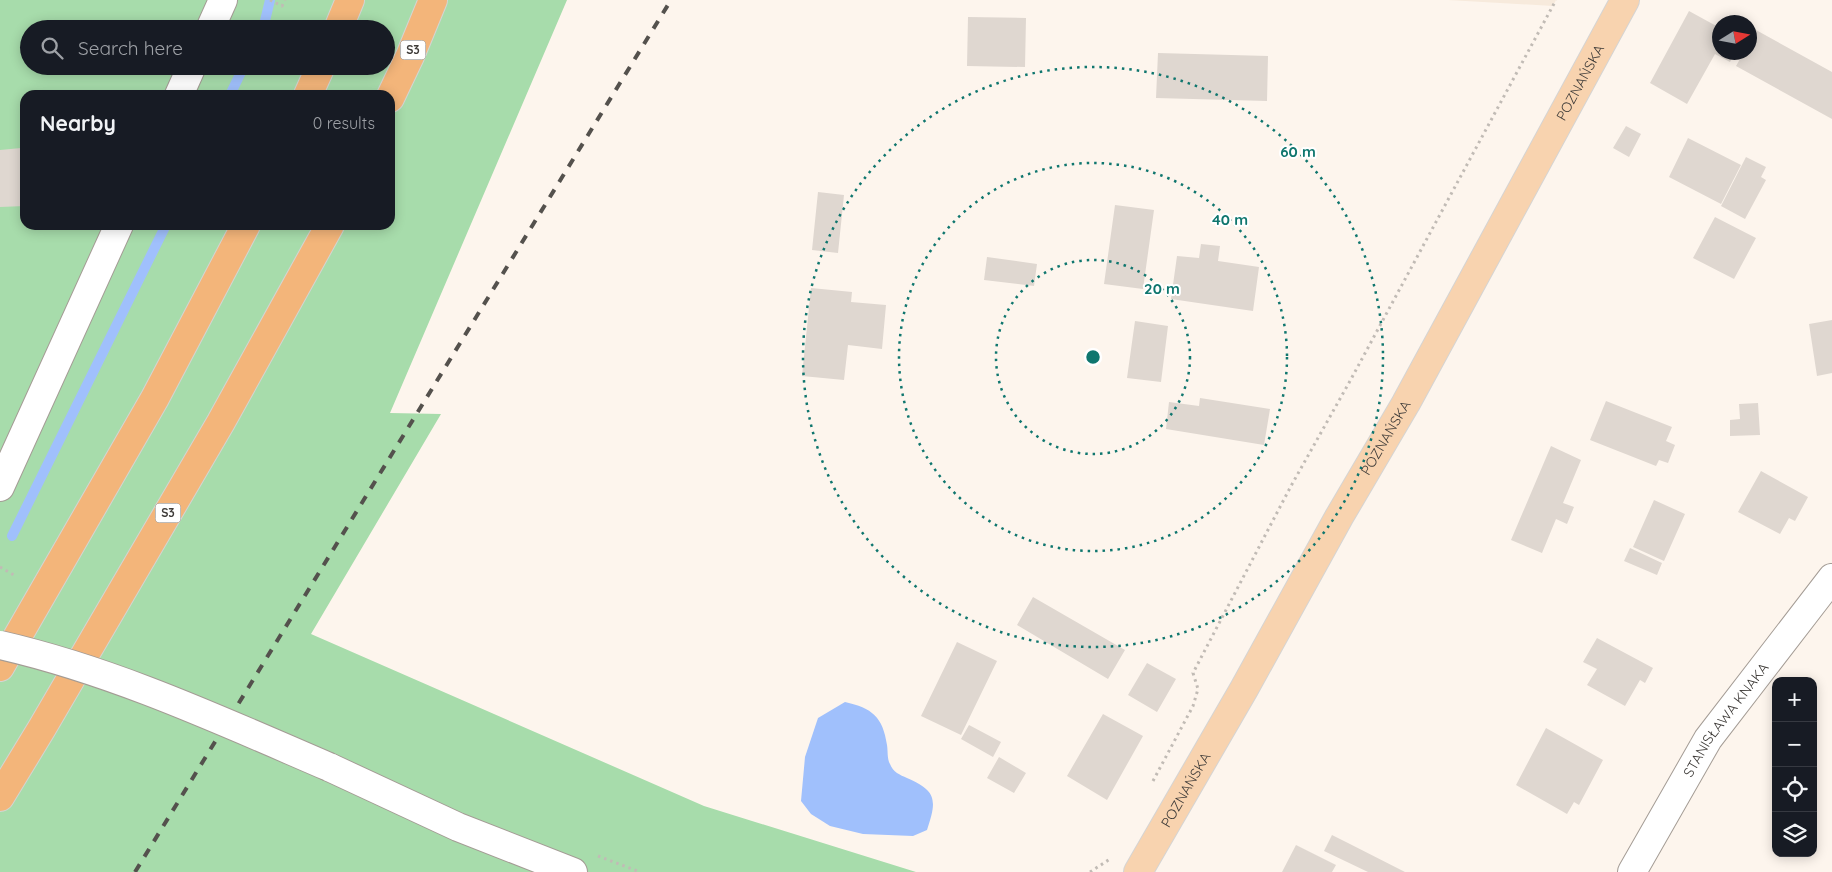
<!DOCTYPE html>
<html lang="en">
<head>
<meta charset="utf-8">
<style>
  :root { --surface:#171b24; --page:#242831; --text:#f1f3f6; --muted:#9ea1a6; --line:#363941 }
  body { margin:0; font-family:Quicksand,sans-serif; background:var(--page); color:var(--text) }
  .controls { position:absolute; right:15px; bottom:15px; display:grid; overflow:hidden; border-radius:10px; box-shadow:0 2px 12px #0003 }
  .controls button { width:45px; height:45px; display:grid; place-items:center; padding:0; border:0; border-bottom:1px solid var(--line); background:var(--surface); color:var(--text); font:25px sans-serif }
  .compass { position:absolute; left:1712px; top:15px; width:45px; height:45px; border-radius:50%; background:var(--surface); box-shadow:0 2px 12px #0003; rotate:79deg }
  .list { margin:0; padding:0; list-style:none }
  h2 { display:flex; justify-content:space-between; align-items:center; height:65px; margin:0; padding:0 20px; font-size:21px }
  h2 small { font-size:16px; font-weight:400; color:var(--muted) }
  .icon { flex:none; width:28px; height:28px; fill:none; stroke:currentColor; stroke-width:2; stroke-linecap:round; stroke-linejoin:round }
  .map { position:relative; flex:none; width:1832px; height:872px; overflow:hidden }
  .search { position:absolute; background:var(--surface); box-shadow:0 2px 12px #0003; left:20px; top:20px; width:375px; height:55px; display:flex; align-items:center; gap:12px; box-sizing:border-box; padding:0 18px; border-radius:28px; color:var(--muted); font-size:19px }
  .panel { position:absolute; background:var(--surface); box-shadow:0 2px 12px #0003; left:20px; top:90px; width:375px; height:140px; border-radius:15px }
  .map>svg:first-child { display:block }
</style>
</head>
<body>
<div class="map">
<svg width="1832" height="872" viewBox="0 0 1832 872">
  <rect width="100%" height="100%" fill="#fdf5ed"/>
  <path fill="#f7eadc" d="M 1448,0 L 1556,0 L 1553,6 Z"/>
  <path fill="#a7dcab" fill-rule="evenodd" d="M 0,0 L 567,0 L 390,413 L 441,414 L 311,634 L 704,806 L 916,872 L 0,872 ZM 29,29 L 386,29 L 386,66 L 29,66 ZM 25,95 L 390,95 L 390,225 L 25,225 Z"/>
  <path fill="#a0c0fc" d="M 845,702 C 872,708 883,717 887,745 C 888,751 887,759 890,764 C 893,772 900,775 907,778 C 937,791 937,800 927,830 L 913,836 L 863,834 L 830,826 L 811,814 L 801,801 L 805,757 L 818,718 Z"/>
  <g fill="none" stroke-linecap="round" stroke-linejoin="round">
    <path stroke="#a0c0fc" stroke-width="10" d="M 263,29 L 270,0
      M 230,95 L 244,66
      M 12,536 L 166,225"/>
  </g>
  <path fill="#dfd7d0" d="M 1689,11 L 1720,28 L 1720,52 L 1735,52 L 1730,62 L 1715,54 L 1687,104 L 1650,83 Z
    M 968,17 L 1026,18 L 1025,67 L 967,66 Z
    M 1756,30 L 1832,72 L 1832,119 L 1736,66 L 1744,52 L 1750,52 L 1750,42 Z
    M 1158,53 L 1268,56 L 1267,101 L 1156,98 Z
    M 1626,126 L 1641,134 L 1629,157 L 1613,148 Z
    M 1688,138 L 1741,165 L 1721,204 L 1669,177 Z
    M 21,148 L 25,206 L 0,207 L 0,150 Z
    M 1746,157 L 1766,167 L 1761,177 L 1766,180 L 1745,219 L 1721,206 Z
    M 818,192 L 844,195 L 838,253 L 812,250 Z
    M 1115,205 L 1154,210 L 1143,289 L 1104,284 Z
    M 1715,217 L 1756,238 L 1734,279 L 1693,258 Z
    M 1201,244 L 1220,246 L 1218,261 L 1259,267 L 1253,311 L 1171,299 L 1177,256 L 1199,258 Z
    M 987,257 L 1037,264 L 1034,286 L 984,280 Z
    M 811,288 L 852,292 L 851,302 L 886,305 L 882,349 L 848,345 L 844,380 L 802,376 Z
    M 1832,320 L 1832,373 L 1817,376 L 1809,324 Z
    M 1135,321 L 1168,326 L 1161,382 L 1127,378 Z
    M 1200,398 L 1270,409 L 1264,445 L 1166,429 L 1169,402 L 1199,406 Z
    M 1606,401 L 1672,427 L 1666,441 L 1675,445 L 1668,463 L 1659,460 L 1656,466 L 1590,440 Z
    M 1758,403 L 1760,435 L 1730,436 L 1730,420 L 1740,419 L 1739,404 Z
    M 1551,446 L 1581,460 L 1563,503 L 1574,507 L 1567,524 L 1556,519 L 1542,553 L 1511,540 Z
    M 1761,471 L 1808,497 L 1795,521 L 1789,518 L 1780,534 L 1738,512 Z
    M 1654,500 L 1685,514 L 1664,561 L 1633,547 Z
    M 1630,548 L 1662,563 L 1657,575 L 1624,561 Z
    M 1033,597 L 1125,650 L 1108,679 L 1017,625 Z
    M 1597,638 L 1653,668 L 1645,683 L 1640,680 L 1625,706 L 1587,685 L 1597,669 L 1583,662 Z
    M 957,642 L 997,661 L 961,735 L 921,716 Z
    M 1147,663 L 1176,679 L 1157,712 L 1128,695 Z
    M 1103,714 L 1143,736 L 1107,800 L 1067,776 Z
    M 969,725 L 1001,742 L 993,757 L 961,739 Z
    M 1546,728 L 1603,760 L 1579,805 L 1574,802 L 1567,814 L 1516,785 Z
    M 999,757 L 1026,773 L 1014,793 L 987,778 Z
    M 1332,835 L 1346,842 L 1405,872 L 1368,872 L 1324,851 Z
    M 1296,845 L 1336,865 L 1332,872 L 1282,872 Z"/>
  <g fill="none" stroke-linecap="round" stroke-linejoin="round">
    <g stroke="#a49c95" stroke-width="30">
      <g id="minor">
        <path d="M 210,29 L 223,0"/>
        <path d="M 179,95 L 192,66"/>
        <path d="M 0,487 L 119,225"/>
        <path d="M 329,767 L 458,827 L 573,872"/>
        <path id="s1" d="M 1632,872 L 1708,739 L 1832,578"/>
      </g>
    </g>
    <g stroke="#d5d4d3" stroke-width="30">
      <g id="major">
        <path id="s2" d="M 1138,872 L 1244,689 L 1339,517 L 1406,403 L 1625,0"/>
      </g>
    </g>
    <g stroke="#d5d4d3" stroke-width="30">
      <path id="highway" d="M 338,29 L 350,0
        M 308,95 L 321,66
        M 390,98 L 410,56 L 433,0
        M 0,667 L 155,398 L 246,225
        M 0,797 L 42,728 L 221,422 L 330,225"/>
    </g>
    <path stroke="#c1bbb5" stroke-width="3" stroke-dasharray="2.5 4" stroke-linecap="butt" d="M 270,0 L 282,6 L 285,0
      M 0,567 L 14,575
      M 1153,781 L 1193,706 L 1198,689 L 1193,673 L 1291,486 L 1350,381 L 1556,0
      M 598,856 L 640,872
      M 1090,872 L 1110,859"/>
    <use href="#minor" stroke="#fff" stroke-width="28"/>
    <use href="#major" stroke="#f8d3af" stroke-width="28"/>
    <use href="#highway" stroke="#f3b57a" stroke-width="28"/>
    <path stroke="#54514d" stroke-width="4" stroke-dasharray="9 9" stroke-linecap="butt" d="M 135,872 L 671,0"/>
    <g stroke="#a49c95" stroke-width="30" stroke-linecap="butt">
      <path id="minor-bridge" d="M 0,645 C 114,671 222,721 329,767"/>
    </g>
    <use href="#minor-bridge" stroke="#fff" stroke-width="28"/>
  </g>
  <g fill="none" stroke="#0f766e" stroke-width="2.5" stroke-dasharray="2.5 5">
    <circle cx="1093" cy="357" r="97"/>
    <circle cx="1093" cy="357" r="194"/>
    <circle cx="1093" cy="357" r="290"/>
  </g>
  <g text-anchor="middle" stroke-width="4" stroke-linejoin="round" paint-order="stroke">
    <g fill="#fff" stroke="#797674" stroke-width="1">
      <rect x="400.5" y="40.5" width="25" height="19" rx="4"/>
      <rect x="155.5" y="503.5" width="25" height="19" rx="4"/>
    </g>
    <g font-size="12" font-weight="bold" fill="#3f3c39">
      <text x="413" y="54">S3</text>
      <text x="168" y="517">S3</text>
    </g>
    <g font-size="14" fill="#3f3c39" stroke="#fff">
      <text dy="5" stroke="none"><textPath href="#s2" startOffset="905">POZNAŃSKA</textPath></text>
      <text dy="5" stroke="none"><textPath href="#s2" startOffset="500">POZNAŃSKA</textPath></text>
      <text dy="5" stroke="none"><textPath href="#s1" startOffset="179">STANISŁAWA KNAKA</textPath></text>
      <text dy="5" stroke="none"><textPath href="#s2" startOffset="95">POZNAŃSKA</textPath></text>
    </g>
  </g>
  <circle cx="1093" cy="357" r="8" fill="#0f766e" stroke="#fff" stroke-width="2.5"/>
  <g font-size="15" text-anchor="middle" font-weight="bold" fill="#0f766e" stroke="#fff" stroke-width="4" stroke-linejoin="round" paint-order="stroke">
    <text x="1298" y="157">60 m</text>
    <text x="1230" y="225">40 m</text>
    <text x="1162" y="294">20 m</text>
  </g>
</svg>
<div class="controls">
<button>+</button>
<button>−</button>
<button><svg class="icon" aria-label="locate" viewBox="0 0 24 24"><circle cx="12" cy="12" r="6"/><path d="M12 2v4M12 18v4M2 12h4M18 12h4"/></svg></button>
<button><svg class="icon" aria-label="layers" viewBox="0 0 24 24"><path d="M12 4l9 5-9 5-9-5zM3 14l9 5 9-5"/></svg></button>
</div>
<svg class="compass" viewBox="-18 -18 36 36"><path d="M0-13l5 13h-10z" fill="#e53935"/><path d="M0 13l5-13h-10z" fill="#9ea1a6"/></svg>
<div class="search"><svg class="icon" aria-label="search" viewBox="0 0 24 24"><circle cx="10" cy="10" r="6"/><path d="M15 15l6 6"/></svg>Search here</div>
<section class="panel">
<h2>Nearby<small>0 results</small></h2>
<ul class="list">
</ul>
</section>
</div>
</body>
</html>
